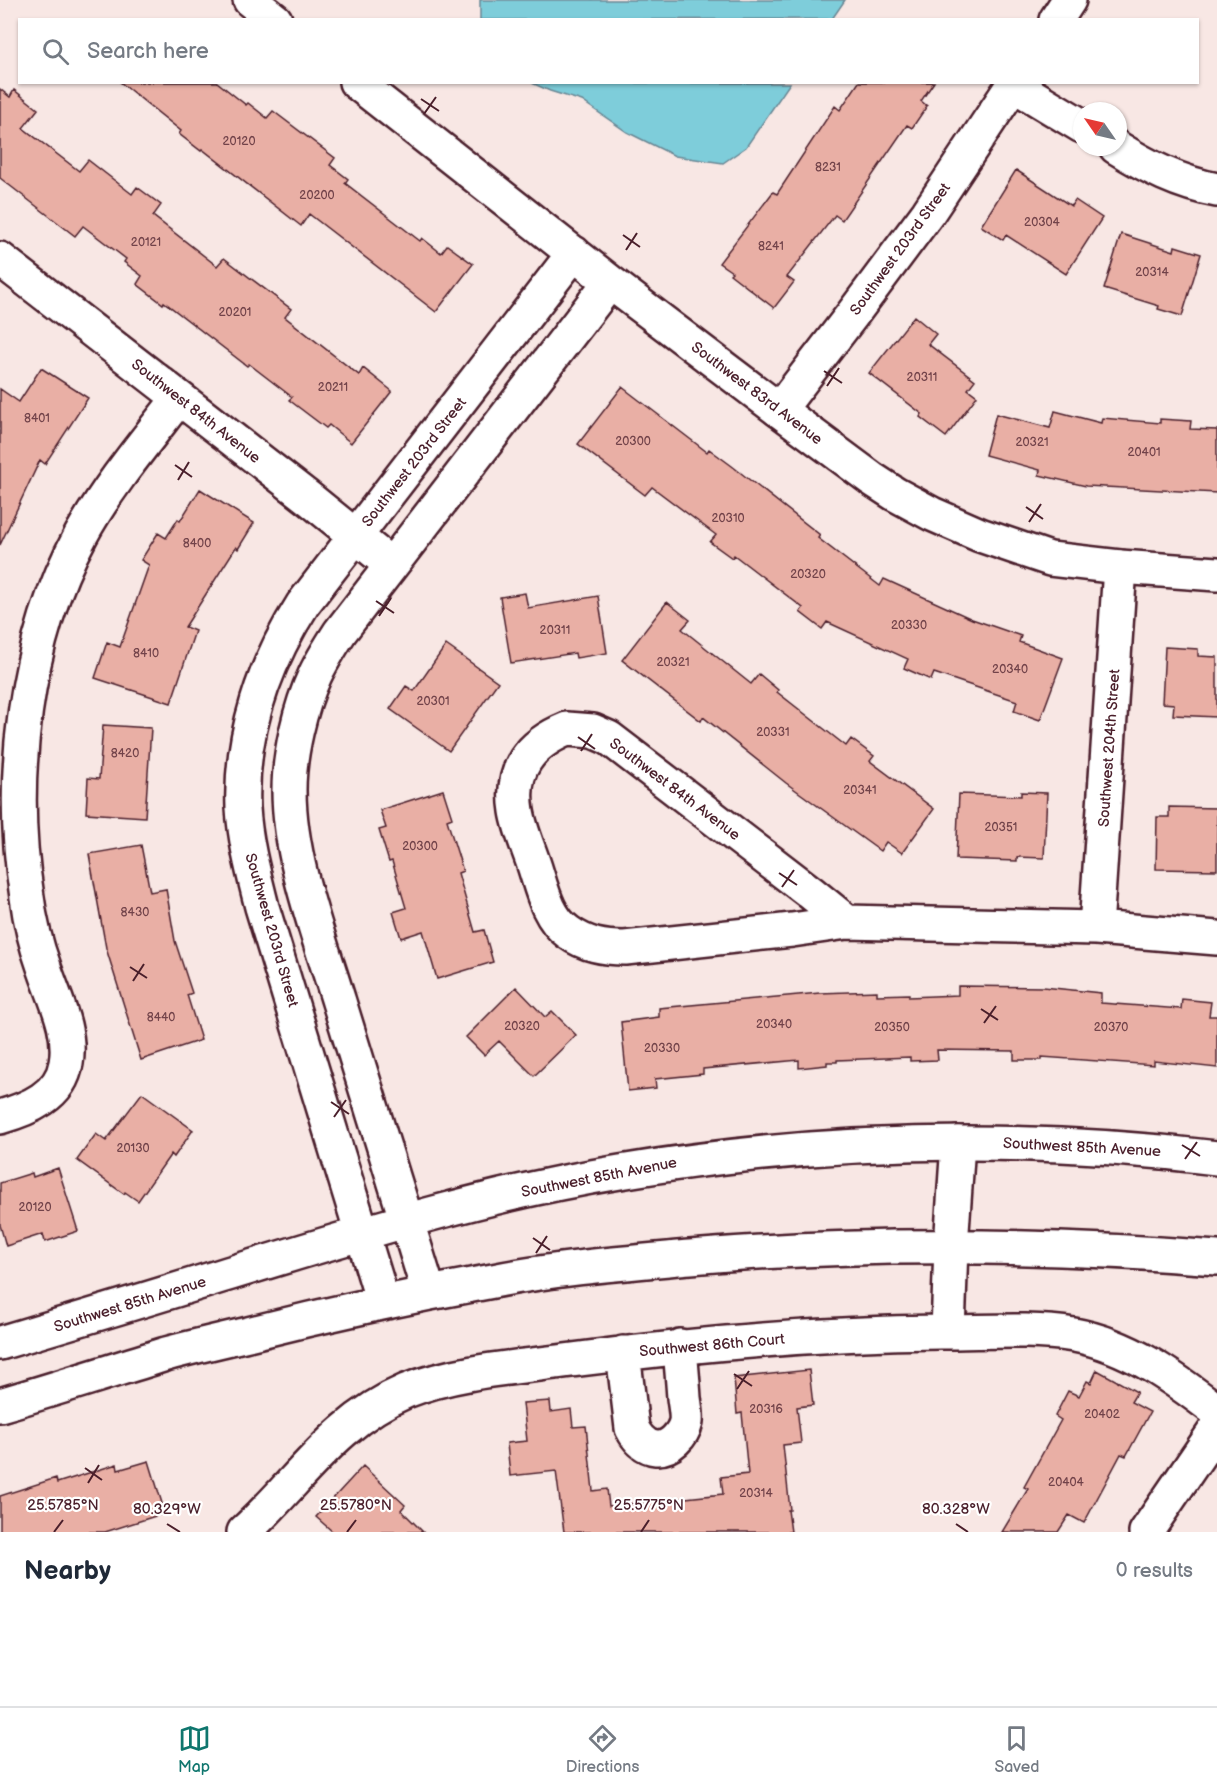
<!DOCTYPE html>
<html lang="en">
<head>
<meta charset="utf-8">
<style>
  :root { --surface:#fff; --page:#f6f6f7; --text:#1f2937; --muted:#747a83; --line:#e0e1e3; --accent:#0f766e }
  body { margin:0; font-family:"Balsamiq Sans",sans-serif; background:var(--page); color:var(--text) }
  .compass { position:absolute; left:1073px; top:102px; width:54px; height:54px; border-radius:50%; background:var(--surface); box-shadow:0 2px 4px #0004; rotate:304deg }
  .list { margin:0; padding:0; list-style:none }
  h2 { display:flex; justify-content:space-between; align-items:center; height:78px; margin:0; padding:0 24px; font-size:26px }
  h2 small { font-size:20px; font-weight:400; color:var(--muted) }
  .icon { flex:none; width:33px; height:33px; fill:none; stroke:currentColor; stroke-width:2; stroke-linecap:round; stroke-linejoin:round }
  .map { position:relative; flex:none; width:1217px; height:1532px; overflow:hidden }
  .search { position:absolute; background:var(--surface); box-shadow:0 2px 4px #0004; left:18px; right:18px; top:18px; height:66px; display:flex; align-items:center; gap:15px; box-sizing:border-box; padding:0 21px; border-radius:0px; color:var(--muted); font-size:22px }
  .sheet { height:174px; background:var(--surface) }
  nav { display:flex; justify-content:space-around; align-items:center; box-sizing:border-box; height:84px; border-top:2px solid var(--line); background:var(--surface); font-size:16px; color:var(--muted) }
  nav a { display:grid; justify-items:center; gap:3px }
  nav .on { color:var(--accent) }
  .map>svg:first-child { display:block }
</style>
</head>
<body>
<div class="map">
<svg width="1217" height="1532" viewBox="0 0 1217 1532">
  <rect width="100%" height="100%" fill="#f8e7e4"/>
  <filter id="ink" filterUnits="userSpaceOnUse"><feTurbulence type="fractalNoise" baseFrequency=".0167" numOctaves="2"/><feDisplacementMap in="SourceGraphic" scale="12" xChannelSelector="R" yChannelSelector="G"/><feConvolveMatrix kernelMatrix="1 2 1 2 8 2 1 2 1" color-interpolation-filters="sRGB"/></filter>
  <g filter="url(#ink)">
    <path fill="#7ecdda" stroke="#698794" stroke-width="1.5" d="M 480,0 L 845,0 L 832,19 L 480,20 Z
      M 532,83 L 790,83 L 746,147 L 723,163 L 675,156 L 627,132 L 582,101 L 550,91 Z"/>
    <path fill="#e9afa5" stroke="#4a1f2b" stroke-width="1.5" d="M 120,82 L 217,82 L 246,105 L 248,103 L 267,118 L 273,111 L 335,158 L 330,165 L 348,179 L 345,183 L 420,241 L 422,238 L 441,253 L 447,245 L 473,264 L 436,312 L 309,214 L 301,226 L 202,149 L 201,151 L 179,134 L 181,131 Z
      M 859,82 L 934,82 L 921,101 L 927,106 L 912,128 L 907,125 L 842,220 L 835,215 L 787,277 L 794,282 L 774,308 L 730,274 L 732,272 L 719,263 L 773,192 L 777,194 L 835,106 L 840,110 Z
      M 0,89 L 10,97 L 14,90 L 38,109 L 23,128 L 79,171 L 88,160 L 132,194 L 137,187 L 161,205 L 153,216 L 217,266 L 224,258 L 291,309 L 285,317 L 359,375 L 363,368 L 392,391 L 351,443 L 329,425 L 326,428 L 289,400 L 292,397 L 249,364 L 247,366 L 164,302 L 163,304 L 137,284 L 142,276 L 124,262 L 126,259 L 83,226 L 75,236 L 0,178 Z
      M 1016,170 L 1071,206 L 1075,200 L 1102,218 L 1066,274 L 1006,235 L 1003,240 L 981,226 Z
      M 1121,234 L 1174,251 L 1175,246 L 1201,254 L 1182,316 L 1158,309 L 1159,306 L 1104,289 Z
      M 914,316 L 936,334 L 928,344 L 975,380 L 968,389 L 977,396 L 946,437 L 920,417 L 922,414 L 869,373 Z
      M 41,368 L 88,398 L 45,464 L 40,460 L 0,545 L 0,389 L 19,402 Z
      M 622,387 L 707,452 L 709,449 L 732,466 L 820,535 L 818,538 L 880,586 L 884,579 L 972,619 L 1021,636 L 1019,642 L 1063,658 L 1040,720 L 1014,711 L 1017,701 L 934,673 L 931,680 L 904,668 L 908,659 L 827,622 L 822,629 L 800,612 L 803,608 L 734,555 L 732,558 L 710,542 L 716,535 L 652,487 L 645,495 L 578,444 Z
      M 1055,411 L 1101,423 L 1102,418 L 1160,423 L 1160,419 L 1191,421 L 1190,429 L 1217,430 L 1217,493 L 1086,486 L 1039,475 L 1040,470 L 985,455 L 996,414 L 1050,428 Z
      M 200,489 L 254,523 L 238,549 L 236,547 L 185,627 L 195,631 L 171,703 L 95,678 L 107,642 L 120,647 L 149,565 L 141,560 L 158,533 L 166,538 L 178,519 L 180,521 Z
      M 525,593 L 528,608 L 598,596 L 607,653 L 576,658 L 575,653 L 511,663 L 500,597 Z
      M 667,602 L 690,620 L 682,629 L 751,684 L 759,674 L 778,690 L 777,692 L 846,746 L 851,739 L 874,756 L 870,761 L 934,809 L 902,853 L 886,842 L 880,851 L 786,783 L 703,717 L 701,721 L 622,660 Z
      M 446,645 L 498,682 L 449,751 L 390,709 L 406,686 L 414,691 Z
      M 1165,647 L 1198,649 L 1198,656 L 1217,657 L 1217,717 L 1173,715 L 1174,704 L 1162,703 Z
      M 103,725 L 151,728 L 145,817 L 86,813 L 88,778 L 99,779 Z
      M 443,790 L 452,818 L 447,820 L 463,871 L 458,873 L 475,932 L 484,930 L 493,962 L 437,979 L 423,931 L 401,938 L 393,912 L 406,908 L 392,861 L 389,862 L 379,830 L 386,828 L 380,810 Z
      M 1021,792 L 1047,793 L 1044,858 L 1017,857 L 1017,861 L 956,859 L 959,794 L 1021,796 Z
      M 1169,807 L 1217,808 L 1217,870 L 1156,869 L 1157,817 L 1169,817 Z
      M 141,845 L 150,892 L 166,889 L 175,941 L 192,993 L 187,995 L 201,1040 L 141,1060 L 106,948 L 89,854 Z
      M 958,986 L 1043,987 L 1101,993 L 1101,1003 L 1181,1009 L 1182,999 L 1211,1002 L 1209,1016 L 1217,1016 L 1217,1068 L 1154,1061 L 1154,1065 L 1042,1057 L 1042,1060 L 1014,1060 L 1014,1051 L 937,1050 L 938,1060 L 910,1061 L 910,1057 L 837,1060 L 837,1062 L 827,1062 L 827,1065 L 799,1068 L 799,1060 L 703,1069 L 703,1074 L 655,1079 L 656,1088 L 628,1091 L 621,1022 L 659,1017 L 659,1008 L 820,993 L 877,991 L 877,995 L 909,994 L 909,997 L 958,995 Z
      M 516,987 L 545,1017 L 552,1011 L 576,1035 L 534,1076 L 499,1041 L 484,1055 L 466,1037 Z
      M 142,1093 L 193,1130 L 174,1157 L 171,1154 L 138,1201 L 125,1192 L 124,1194 L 77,1160 L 96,1134 L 106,1141 Z
      M 58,1168 L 78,1231 L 45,1242 L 43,1234 L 6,1246 L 0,1225 L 0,1183 L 32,1173 L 33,1177 Z
      M 809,1370 L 813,1405 L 797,1407 L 801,1443 L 783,1445 L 790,1510 L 788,1510 L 791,1532 L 564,1532 L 556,1471 L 510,1476 L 507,1443 L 527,1441 L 523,1403 L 550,1401 L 551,1412 L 571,1409 L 573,1427 L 586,1426 L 593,1491 L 607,1489 L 609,1506 L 723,1494 L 721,1477 L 748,1474 L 742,1413 L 737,1414 L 734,1378 Z
      M 1097,1370 L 1137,1392 L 1131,1402 L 1150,1412 L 1126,1456 L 1121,1454 L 1084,1523 L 1069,1515 L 1058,1532 L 1002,1532 L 1028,1489 L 1024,1487 L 1061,1420 L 1055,1416 L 1068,1391 L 1079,1396 L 1087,1381 L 1091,1383 Z
      M 149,1461 L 165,1513 L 105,1532 L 0,1532 L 0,1496 L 56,1478 L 57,1483 L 117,1464 L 118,1470 Z
      M 363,1466 L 405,1505 L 401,1510 L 423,1532 L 333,1532 L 316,1517 Z"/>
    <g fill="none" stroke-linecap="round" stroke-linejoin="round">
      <g stroke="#4a1f2b" stroke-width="38">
        <path id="street" d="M 1056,20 L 1069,0
          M 1014,85 L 1082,126
          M 1116,147 C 1148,167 1179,183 1217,190
          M 0,259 L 311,500 L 390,564
          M 779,410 L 852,315 L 928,213 L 1015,82
          M 567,729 L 593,731 L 609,738 L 810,892 L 847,922 L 792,930 L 625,948 C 603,948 586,945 568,932 C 548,918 542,890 535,868 C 529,849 520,830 517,811 C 510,769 530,744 567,729 Z
          M 847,922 L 1096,928 L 1217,938
          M 1096,928 L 1120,567
          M 0,1117 C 28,1109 61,1096 66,1063 C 72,1030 54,998 44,967 C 36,945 30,921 27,897 C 8,780 24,639 81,535 C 108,486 145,442 179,398
          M 948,1332 L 951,1246 L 958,1143
          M 623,1353 L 632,1428 C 637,1438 645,1447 656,1448 C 670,1449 683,1435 686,1422 C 687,1415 685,1406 684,1398 C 683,1381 681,1363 680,1346
          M 244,1532 C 298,1483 335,1421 406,1391 C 455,1371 520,1367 572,1360 C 695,1344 818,1333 941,1332 C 985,1332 1031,1328 1074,1335 C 1129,1345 1174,1378 1217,1411
          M 1146,1532 L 1217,1428"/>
      </g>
      <g stroke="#4a1f2b" stroke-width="38">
        <path id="secondary" d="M 250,0 L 275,20
          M 356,82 L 610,282 L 779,410 L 872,479 L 895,494 L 932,514 L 980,535 L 1050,559 L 1120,567 L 1217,574
          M 429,1293 C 399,1196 369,1099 339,1002 C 319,936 289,859 289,790 C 289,755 300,707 315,675 C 322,660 331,646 340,632 L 610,282
          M 383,1302 L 262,907 C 254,875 245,842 243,808 C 240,735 264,665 303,604 L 574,253
          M 0,1343 C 74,1321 148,1299 221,1276 C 352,1236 484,1194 620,1172 C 817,1139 1018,1134 1217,1158
          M 0,1405 C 55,1389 111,1371 166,1354 C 192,1347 218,1341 244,1335 C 327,1314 410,1296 493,1281 C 558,1268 624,1263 690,1257 C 866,1242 1041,1244 1217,1258"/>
      </g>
      <use href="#street" stroke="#fff" stroke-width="33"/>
      <use href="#secondary" stroke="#fff" stroke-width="33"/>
    </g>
  </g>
  <path fill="none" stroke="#4a1f2b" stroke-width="2" d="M 421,99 L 439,111M 424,114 L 436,97M 623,235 L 640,247M 626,250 L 637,233M 824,371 L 842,383M 827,386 L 839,368M 175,465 L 192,477M 178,480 L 189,462M 1026,507 L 1043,519M 1029,522 L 1041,504M 376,601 L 394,613M 379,616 L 391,598M 578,737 L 595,749M 581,751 L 592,734M 779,873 L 797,885M 782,887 L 794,870M 130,967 L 147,978M 133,981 L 144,964M 981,1009 L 998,1020M 984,1023 L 996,1006M 331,1102 L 349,1114M 334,1117 L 346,1100M 1182,1145 L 1200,1156M 1185,1159 L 1197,1142M 533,1238 L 550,1250M 536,1253 L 547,1236M 734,1374 L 752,1386M 737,1389 L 749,1371M 85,1468 L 102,1480M 88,1483 L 99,1465M 167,1524 L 180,1532M 956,1524 L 968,1532M 54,1532 L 63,1520M 347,1532 L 356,1520M 641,1532 L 649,1520"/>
  <g text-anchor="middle" stroke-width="4.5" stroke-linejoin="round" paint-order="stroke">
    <g font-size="12" fill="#72434a">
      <text x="239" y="145">20120</text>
      <text x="828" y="171">8231</text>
      <text x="317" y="199">20200</text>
      <text x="1042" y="226">20304</text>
      <text x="146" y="246">20121</text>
      <text x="771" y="250">8241</text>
      <text x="1152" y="276">20314</text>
      <text x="235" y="316">20201</text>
      <text x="922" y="381">20311</text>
      <text x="333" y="391">20211</text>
      <text x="37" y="422">8401</text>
      <text x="633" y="445">20300</text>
      <text x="1032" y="446">20321</text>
      <text x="1144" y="456">20401</text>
      <text x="728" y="522">20310</text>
      <text x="197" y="547">8400</text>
      <text x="808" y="578">20320</text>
      <text x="909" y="629">20330</text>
      <text x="555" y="634">20311</text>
      <text x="146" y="657">8410</text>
      <text x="673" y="666">20321</text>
      <text x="1010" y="673">20340</text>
      <text x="433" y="705">20301</text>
      <text x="773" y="736">20331</text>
      <text x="125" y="757">8420</text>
      <text x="860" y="794">20341</text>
      <text x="1001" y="831">20351</text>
      <text x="420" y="850">20300</text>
      <text x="135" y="916">8430</text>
      <text x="161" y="1021">8440</text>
      <text x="774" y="1028">20340</text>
      <text x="522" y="1030">20320</text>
      <text x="892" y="1031">20350</text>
      <text x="1111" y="1031">20370</text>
      <text x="662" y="1052">20330</text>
      <text x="133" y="1152">20130</text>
      <text x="35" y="1211">20120</text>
      <text x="766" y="1413">20316</text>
      <text x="1102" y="1418">20402</text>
      <text x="1066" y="1486">20404</text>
      <text x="756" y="1497">20314</text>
    </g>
    <g font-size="15" fill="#4a1f2b" stroke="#fff">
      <text transform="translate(900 249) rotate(-54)" y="5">Southwest 203rd Street</text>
      <text transform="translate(757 393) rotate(37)" y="5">Southwest 83rd Avenue</text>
      <text transform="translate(196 411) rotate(38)" y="5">Southwest 84th Avenue</text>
      <text transform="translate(414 462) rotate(-52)" y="5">Southwest 203rd Street</text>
      <text transform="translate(1109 748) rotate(-86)" y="5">Southwest 204th Street</text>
      <text transform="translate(675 789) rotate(37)" y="5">Southwest 84th Avenue</text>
      <text transform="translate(272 930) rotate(74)" y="5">Southwest 203rd Street</text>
      <text transform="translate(1082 1147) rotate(3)" y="5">Southwest 85th Avenue</text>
      <text transform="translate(599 1177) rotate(-11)" y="5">Southwest 85th Avenue</text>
      <text transform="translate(130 1304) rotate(-17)" y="5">Southwest 85th Avenue</text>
      <text transform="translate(712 1345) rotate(-5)" y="5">Southwest 86th Court</text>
    </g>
  </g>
  <g font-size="15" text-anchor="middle" fill="#4a1f2b" stroke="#fff" stroke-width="4.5" stroke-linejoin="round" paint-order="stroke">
    <text x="63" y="1510">25.5785°N</text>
    <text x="356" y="1510">25.5780°N</text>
    <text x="649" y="1510">25.5775°N</text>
    <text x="167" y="1514">80.329°W</text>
    <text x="956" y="1514">80.328°W</text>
  </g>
</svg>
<svg class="compass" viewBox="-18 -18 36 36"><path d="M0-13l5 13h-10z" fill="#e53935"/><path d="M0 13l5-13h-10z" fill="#747a83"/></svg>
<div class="search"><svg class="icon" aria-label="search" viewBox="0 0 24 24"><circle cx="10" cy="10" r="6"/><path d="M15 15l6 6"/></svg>Search here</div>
</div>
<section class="sheet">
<h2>Nearby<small>0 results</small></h2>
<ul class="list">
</ul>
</section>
<nav>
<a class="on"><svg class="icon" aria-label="map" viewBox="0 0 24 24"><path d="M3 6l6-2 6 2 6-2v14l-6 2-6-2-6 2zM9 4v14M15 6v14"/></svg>Map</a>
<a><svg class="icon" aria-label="directions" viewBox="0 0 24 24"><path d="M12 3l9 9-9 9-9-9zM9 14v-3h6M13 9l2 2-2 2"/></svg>Directions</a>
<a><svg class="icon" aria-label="saved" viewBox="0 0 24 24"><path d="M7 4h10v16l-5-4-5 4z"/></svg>Saved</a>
</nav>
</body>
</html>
